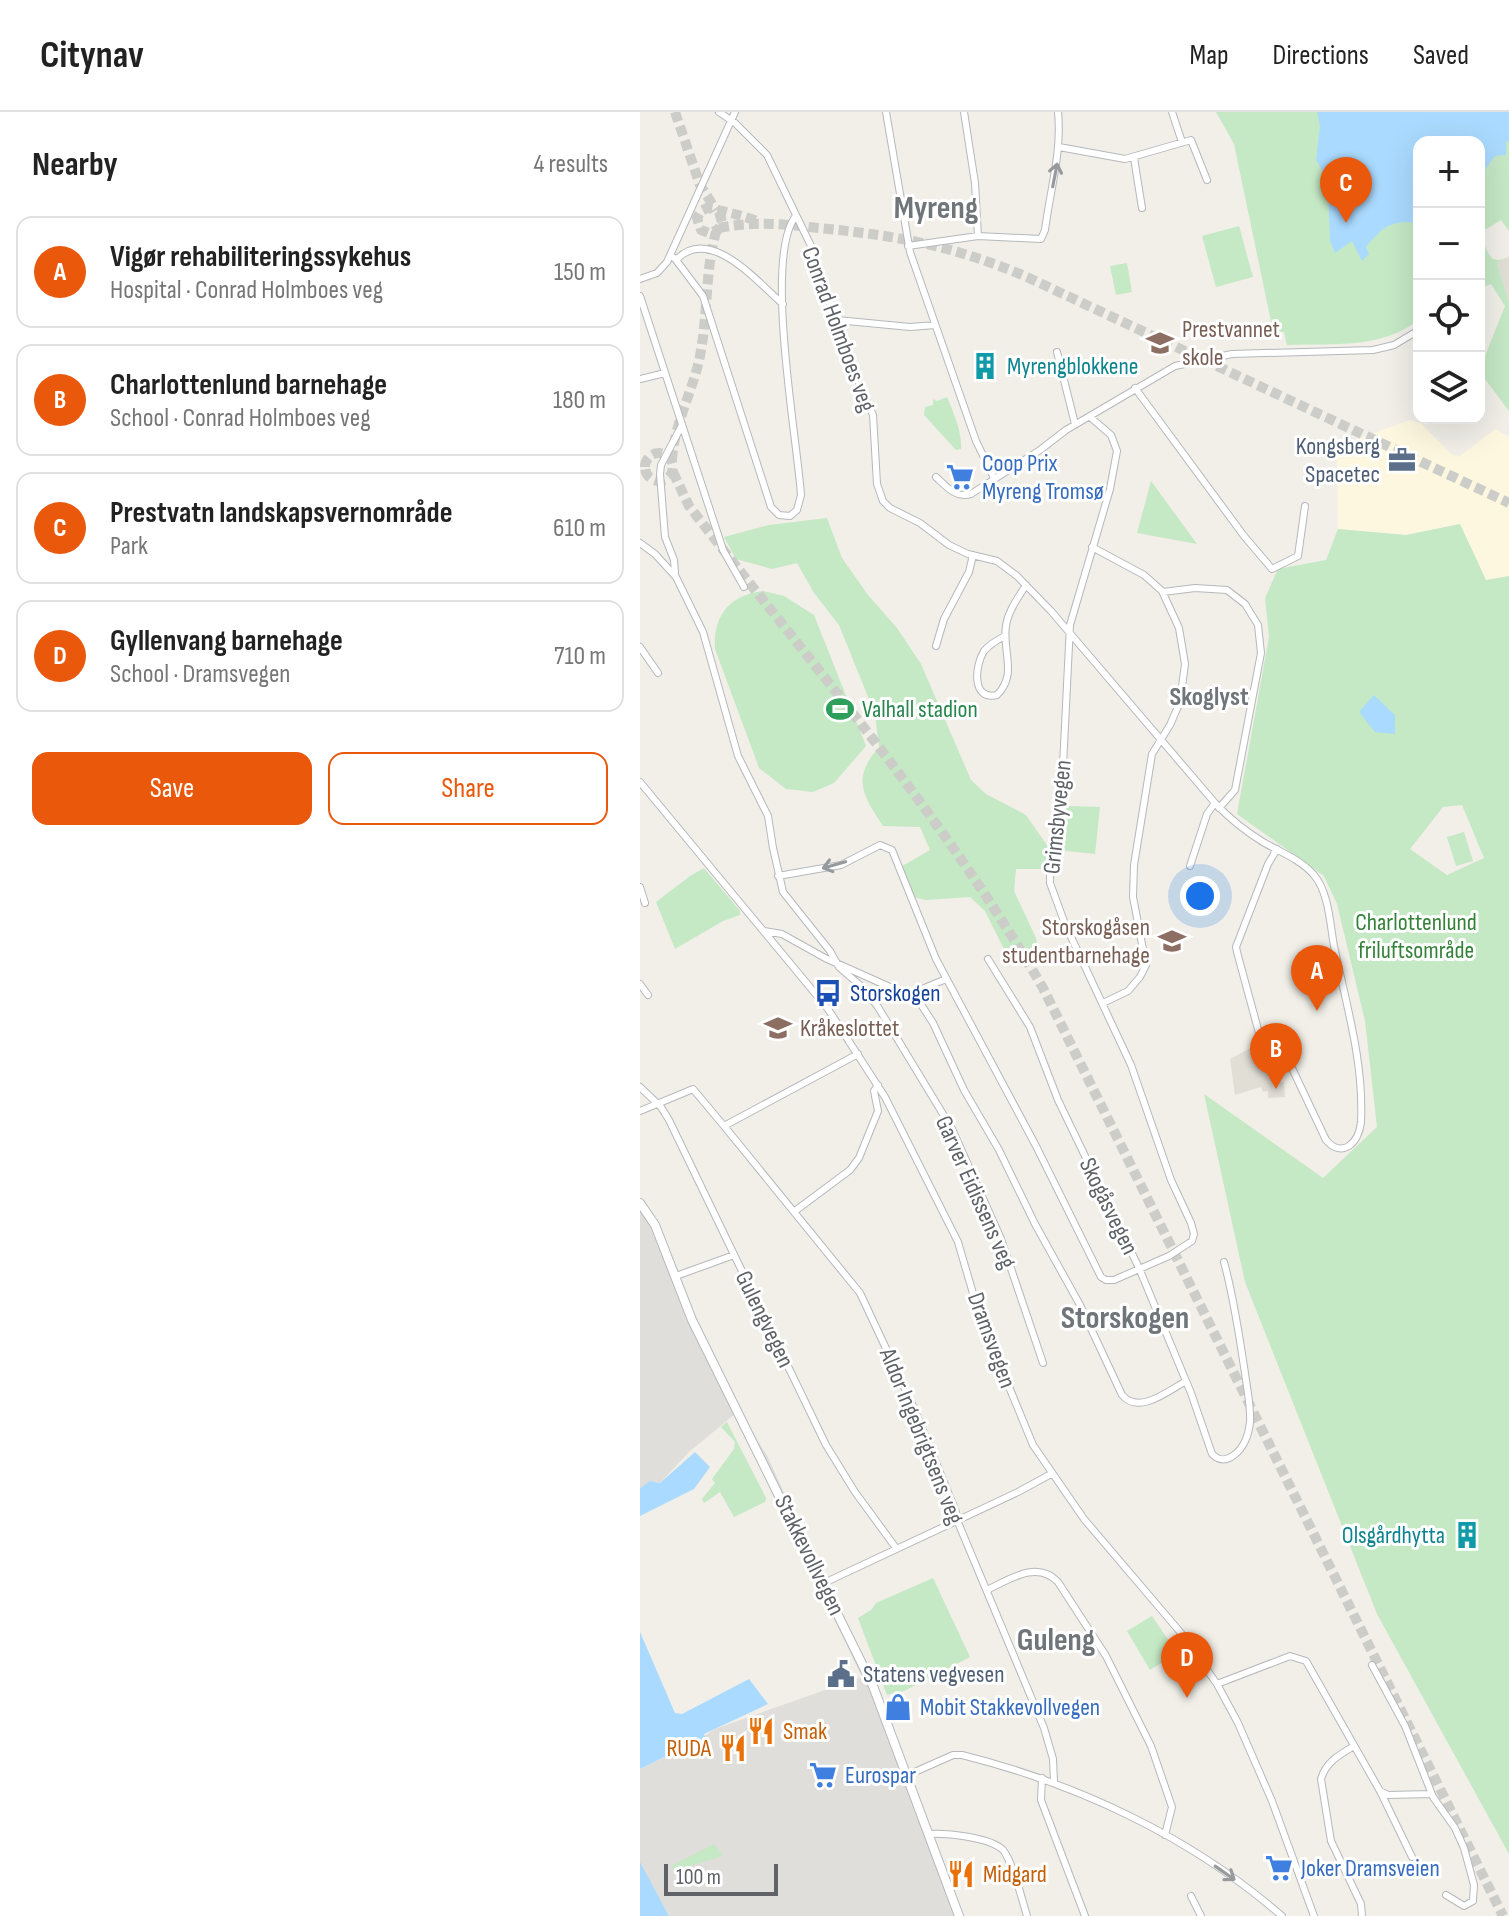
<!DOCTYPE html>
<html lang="en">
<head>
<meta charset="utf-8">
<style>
  :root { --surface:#fff; --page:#f2f2f2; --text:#222; --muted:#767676; --line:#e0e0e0; --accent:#ea580c }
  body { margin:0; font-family:"Sofia Sans Condensed",sans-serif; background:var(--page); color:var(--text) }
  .controls { position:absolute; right:24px; top:24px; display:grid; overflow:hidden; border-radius:16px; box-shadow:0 8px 32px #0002 }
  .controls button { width:72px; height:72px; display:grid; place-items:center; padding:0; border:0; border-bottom:2px solid var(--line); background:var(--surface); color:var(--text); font:40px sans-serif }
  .scale { position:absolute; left:24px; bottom:20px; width:114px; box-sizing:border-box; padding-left:8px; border:4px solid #5f6368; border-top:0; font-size:22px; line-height:28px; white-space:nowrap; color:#5f6368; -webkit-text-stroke:6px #fff; paint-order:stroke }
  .you { position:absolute; left:560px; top:784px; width:28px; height:28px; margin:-20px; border:6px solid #fff; border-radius:50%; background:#1a73e8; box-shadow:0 0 0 12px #1a73e833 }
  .badge { display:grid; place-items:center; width:52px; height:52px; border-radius:50%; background:var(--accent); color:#fff; font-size:26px; font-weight:700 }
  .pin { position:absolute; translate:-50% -66px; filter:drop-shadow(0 2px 4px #0008) }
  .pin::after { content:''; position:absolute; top:42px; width:28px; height:24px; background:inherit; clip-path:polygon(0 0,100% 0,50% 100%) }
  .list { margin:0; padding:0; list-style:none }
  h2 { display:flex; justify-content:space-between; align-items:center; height:104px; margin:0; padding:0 32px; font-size:34px }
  h2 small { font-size:26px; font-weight:400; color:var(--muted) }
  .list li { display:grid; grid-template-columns:52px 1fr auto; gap:24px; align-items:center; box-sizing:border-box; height:112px; margin:0 16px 16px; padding:0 16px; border:2px solid var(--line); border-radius:16px }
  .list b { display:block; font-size:30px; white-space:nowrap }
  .list p { margin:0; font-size:26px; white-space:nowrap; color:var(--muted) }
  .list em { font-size:26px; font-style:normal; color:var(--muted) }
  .actions { display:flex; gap:16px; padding:24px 32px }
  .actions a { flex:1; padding:18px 0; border:2px solid var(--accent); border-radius:16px; text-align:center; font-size:28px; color:var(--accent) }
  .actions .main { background:var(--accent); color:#fff }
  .icon { flex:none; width:44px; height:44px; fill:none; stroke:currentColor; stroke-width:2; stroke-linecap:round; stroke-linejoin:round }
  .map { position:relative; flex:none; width:869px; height:1804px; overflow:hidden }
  header { display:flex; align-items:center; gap:48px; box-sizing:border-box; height:112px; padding:0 40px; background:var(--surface); border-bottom:2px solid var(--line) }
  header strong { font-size:38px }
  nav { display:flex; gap:44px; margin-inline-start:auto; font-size:28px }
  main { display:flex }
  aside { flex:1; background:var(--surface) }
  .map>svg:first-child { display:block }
</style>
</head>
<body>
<header>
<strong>Citynav</strong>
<nav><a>Map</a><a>Directions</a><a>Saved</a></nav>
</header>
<main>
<aside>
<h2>Nearby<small>4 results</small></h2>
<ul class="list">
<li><span class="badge">A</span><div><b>Vigør rehabiliteringssykehus</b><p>Hospital · Conrad Holmboes veg</p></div><em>150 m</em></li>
<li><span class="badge">B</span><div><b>Charlottenlund barnehage</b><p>School · Conrad Holmboes veg</p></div><em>180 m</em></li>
<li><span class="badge">C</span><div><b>Prestvatn landskapsvernområde</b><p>Park</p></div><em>610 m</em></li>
<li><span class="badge">D</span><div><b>Gyllenvang barnehage</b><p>School · Dramsvegen</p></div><em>710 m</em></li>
</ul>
<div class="actions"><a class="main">Save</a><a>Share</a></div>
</aside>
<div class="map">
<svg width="869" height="1804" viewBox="0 0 869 1804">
  <rect width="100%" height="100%" fill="#f1efe8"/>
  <path fill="#fef7e0" d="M 769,308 L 781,311 L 812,343 L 820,344 L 855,317 L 869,325 L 869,464 L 846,468 L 820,412 L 766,423 L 698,417 L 697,335 Z"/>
  <path fill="#e0deda" d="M 0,1092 L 18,1113 L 48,1193 L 106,1310 L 128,1345 L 225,1562 L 315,1804 L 29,1804 L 3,1759 L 0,1750 L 0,1657 L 52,1632 L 75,1617 L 222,1565 L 95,1302 L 49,1340 L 20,1371 L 10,1369 L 0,1376 Z"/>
  <path fill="#e1ded6" d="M 869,145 L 869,191 L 857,150 Z
    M 614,934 L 632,941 L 631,957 L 638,957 L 638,970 L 644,970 L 645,985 L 628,986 L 628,979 L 623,980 L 621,975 L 595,983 L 590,947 Z"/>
  <path fill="#c5e8c5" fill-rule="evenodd" d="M 576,0 L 869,0 L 869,119 L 861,108 L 840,121 L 839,126 L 839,30 L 779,30 L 779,207 C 743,238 691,231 647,233 L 644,220 L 633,219 L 594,32 Z
    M 599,114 L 613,165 L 576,175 L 562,124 Z
    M 839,131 L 844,132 C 851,146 851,152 869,145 L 857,150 L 869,191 L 869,299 L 839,259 L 865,194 L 851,172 L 839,177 Z
    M 487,151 L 492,180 L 476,183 L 470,154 Z
    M 307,285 C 314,302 322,319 321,337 L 316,338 L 284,303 L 285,295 L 293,293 L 293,287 L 297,289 Z
    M 511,369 L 557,432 L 497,421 Z
    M 187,406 L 202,446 L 228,483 L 257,516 L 281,552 L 331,668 L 346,682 L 386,703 L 411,739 L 405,757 L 376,757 L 374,779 L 396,826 L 399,849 L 365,839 L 345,799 L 330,785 L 286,788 L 273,785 L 259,756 L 290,738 L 280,715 L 243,714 C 223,683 211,667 239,635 L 235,602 L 199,513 L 174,481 L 157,451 L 132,457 L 96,447 L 84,425 L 129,413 Z
    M 820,412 L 846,468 L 869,464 L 869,1742 L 737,1502 L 605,1170 L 564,982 L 683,1066 L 737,1015 L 725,909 L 697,792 L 684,764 L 597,702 L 629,525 L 625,486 L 638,457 L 686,448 L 698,417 L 766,423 ZM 822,693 L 844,746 L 807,763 L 770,737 L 803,695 Z
    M 123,479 L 144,484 L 174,503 L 226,634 L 194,671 L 173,680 L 146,677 L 119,656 L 75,537 C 73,503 90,483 123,479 Z
    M 426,694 L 460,695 L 455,742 L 417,738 Z
    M 824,720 L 833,749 L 816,754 L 807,725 Z
    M 64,756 L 100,799 L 100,803 L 83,809 L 35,837 L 16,790 L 50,764 Z
    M 87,1310 L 126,1386 L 125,1390 L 94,1405 L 80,1380 L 64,1391 L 62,1387 L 75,1371 L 72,1367 L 94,1337 L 95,1330 L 81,1315 Z
    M 293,1466 L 330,1545 L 264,1579 L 247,1583 L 218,1506 L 231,1498 L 236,1491 Z
    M 512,1504 L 537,1541 L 510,1558 L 487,1519 Z
    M 74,1732 L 83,1744 L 34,1759 L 31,1754 Z"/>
  <path fill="#aadaff" d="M 677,0 L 869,0 L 869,30 L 866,29 L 866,43 L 855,44 L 844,59 L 845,73 L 839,78 L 839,30 L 779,30 L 779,111 C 750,108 744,114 726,135 L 729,142 L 722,149 L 712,129 L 695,141 L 690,129 L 688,68 L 676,48 L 680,14 Z
    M 734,583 L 755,603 L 755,622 L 735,620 L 719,600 Z
    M 55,1340 L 70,1355 L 54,1377 L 0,1404 L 0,1376 L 10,1369 L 20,1371 Z
    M 0,1520 L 35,1601 L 42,1602 L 109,1567 L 128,1592 L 64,1622 L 65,1625 L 0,1657 Z
    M 0,1750 L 29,1804 L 0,1804 Z"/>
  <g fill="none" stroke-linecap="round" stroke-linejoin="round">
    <path stroke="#ccccc8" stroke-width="10" stroke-dasharray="10 5" stroke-linecap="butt" d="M 35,0 L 60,73 L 76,98
      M 79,100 L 82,110 L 78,118 L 69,121 L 61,118 L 57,106 L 61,99 L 67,96 C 84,99 100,103 117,109
      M 79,116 C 113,109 144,112 178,116 C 255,123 315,134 387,165 L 869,391
      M5 355a14 14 0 1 1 28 0a14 14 0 1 1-28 0Z
      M 32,348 C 34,312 53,279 60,244 C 68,203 65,158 76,120
      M 33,360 L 49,394 C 172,553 302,701 403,876 L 863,1804"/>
    <g stroke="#b5b8bc" stroke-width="8">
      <path id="minor" d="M 79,0 L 95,11 L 127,43 L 172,136 L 208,246 L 233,303 L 237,372 L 243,389 L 250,396 L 280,411 L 309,433 L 328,442 L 357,449 L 377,464 L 411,499 L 575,691 C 589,706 605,719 623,730 C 640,740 660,747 674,763 C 689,781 690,812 694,834 C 706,892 724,950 721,1010 C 719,1031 702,1047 686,1028 L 650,952 L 619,921 L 597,840 L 596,835 L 628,752 L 637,737
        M 246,0 L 270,140 L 336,329 L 354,366
        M 324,0 L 335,71 L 338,124
        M 532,0 L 542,30
        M 419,35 L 485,47 L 551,28 L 567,68
        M 494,46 L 502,96
        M 268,134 L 338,124 L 401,127 L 405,118 C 410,78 422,41 418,0
        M 34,146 L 36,148 C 70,112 118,171 143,192
        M 36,148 L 63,184 L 131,395 L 139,403 L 150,404 L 157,398 L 161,383 C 157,325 124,148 155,105
        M 0,167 L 17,161 L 27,150 L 95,0
        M 0,184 L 83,438 L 104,475
        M 197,208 L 270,215 L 295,213
        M 417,240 L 435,312
        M 0,267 L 25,261
        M 495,276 L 604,424 L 632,457 L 658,444 L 665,394
        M 296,365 C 306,374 316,387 331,382 L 400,338 L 426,318 L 535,254 L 592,242 L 733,238 L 754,233 L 779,218
        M 0,431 L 15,442 L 36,465 L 63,520 L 98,644 L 128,704 L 133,736 L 143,780 L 190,839 L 199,855 L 222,875 L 238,895 L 312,1017 L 361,1127 L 403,1251
        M 452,435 L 504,463 L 522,479 L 539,516 L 545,552 L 540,590 L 530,613 L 512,642 L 494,753 L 493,785 L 506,853 L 500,865 L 488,879 L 463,891
        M 35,461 L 34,448 L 25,425 L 20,362 L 21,353 L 42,313
        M 523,480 L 555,476 L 587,478 L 605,492 L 618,513 L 621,541 L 595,678 L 579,696
        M 365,524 C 357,528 350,532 344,539 C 335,553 331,589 357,583 C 378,562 362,540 366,514 C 368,499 378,486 386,473
        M 296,534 L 304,507 L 329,460 L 333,443
        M 0,535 L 18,561
        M 0,670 L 188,897 L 245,985 L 318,1130 L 339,1202 L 393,1333 L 444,1407 L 541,1521 L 577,1572 L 598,1611 L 632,1689 L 674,1804
        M 550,754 L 567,702 L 575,691
        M 138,764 L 201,753 L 240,733 L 252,738 L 296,847 L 396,1034 L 461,1165 L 466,1168 L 474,1168 L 529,1144 L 552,1129 L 554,1122 L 551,1111 L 531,1068 L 491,953 L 425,812 L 410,771 L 410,745 L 422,674 L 430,513 L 470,377 L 477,339 L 471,323 L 450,305
        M 0,775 L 5,791
        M 124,819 L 142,822 L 185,846 L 261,880 L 275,880 L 306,867
        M 348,847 L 390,915 L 418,988 L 499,1156 L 551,1281 L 572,1342 C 579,1349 586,1349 594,1343 C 604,1336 609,1322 610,1310 C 611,1294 607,1277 605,1261 C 599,1223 594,1186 584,1150
        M 0,872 L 8,883
        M 273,880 L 293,911 L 324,978 L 359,1038 L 395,1112 L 440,1193 L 482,1283 C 499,1303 528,1279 546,1269
        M 0,975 L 21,995 L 29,1008 L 186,1333 L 215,1380 L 256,1436
        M 0,999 L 53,977 L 84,1014 L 218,942
        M 84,1014 L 220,1181 L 273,1294 L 316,1400 L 317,1408 L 404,1616 L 413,1647 L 414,1670
        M 155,1099 L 210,1058 L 219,1046 L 238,999 L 234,979 L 238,973
        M 36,1164 L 94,1143
        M 184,1471 L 378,1380 L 411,1362
        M 347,1478 C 370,1467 397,1448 418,1470 L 466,1544 L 511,1634 L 532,1695 L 525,1723
        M 732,1553 L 765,1614 L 793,1685 L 815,1716 L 824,1736 L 834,1773 L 833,1789 L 824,1794 L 806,1783
        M 577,1572 L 650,1544 L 666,1549 L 740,1679 L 772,1745
        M 714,1634 C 699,1643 686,1650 681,1667 L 691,1729 L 721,1792 L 722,1804
        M 268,1663 L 313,1643 L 322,1643 C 438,1672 551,1725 642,1804
        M 402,1666 L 401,1688 L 445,1804
        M 740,1679 L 748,1683 L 791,1682
        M 289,1722 C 306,1721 350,1725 363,1738 C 373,1750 382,1788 387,1804
        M 551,1784 L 561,1804"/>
    </g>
    <g stroke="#b5b8bc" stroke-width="10">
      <path id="tertiary" d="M 0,1091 L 15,1113 L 52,1208 L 233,1574 L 319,1804"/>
    </g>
    <use href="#minor" stroke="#fff" stroke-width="6"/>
    <use href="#tertiary" stroke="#fff" stroke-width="8"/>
  </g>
  <defs><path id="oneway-shaft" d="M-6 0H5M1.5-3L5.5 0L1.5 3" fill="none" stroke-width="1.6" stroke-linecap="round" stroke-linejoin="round" transform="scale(2)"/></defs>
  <g stroke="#979a9d">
    <use href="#oneway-shaft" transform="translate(415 63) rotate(-79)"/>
    <use href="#oneway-shaft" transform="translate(194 753) rotate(164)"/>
    <use href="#oneway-shaft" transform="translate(585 1761) rotate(35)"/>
  </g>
  <defs>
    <g id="school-bare" transform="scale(2.16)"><path d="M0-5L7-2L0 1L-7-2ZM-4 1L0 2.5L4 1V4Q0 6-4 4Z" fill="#8d6e63" stroke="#fff" stroke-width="2.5" paint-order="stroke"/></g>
    <g id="building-bare" transform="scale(2.16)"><path d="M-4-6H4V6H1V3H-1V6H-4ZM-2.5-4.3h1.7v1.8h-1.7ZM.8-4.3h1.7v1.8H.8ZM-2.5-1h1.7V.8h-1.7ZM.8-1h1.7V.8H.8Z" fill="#0f9aa8" stroke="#fff" stroke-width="2.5" paint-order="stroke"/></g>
    <g id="office-bare" transform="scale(2.16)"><path d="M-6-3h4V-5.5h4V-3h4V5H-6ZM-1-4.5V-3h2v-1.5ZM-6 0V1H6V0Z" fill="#5c6f8a" stroke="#fff" stroke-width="2.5" paint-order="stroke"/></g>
    <g id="supermarket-bare" transform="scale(2.16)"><path d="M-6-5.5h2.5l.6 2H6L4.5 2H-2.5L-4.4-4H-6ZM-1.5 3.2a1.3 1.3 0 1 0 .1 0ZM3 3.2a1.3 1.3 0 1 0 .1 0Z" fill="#3f7fe0" stroke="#fff" stroke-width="2.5" paint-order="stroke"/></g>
    <g id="stadium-bare" transform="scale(2.16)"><path d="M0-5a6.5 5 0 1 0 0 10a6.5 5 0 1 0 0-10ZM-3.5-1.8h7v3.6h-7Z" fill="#2e9e5b" stroke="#fff" stroke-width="2.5" paint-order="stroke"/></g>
    <g id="bus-bare" transform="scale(2.16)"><path d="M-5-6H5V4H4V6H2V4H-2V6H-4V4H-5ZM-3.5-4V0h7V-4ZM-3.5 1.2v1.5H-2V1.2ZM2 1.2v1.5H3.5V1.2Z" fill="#1a4fb4" stroke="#fff" stroke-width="2.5" paint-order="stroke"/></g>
    <g id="civic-bare" transform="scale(2.16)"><path d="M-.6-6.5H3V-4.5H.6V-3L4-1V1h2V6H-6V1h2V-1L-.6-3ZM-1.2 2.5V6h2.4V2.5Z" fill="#5c6f8a" stroke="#fff" stroke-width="2.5" paint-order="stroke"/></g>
    <g id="shop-bare" transform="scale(2.16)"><path d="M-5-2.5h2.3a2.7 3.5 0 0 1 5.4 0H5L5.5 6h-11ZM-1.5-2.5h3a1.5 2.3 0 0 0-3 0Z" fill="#3f7fe0" stroke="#fff" stroke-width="2.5" paint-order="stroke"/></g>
    <g id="restaurant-bare" transform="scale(2.16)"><path d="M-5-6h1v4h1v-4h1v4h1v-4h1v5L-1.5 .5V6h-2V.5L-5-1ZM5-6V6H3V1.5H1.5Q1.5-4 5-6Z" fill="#e8710a" stroke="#fff" stroke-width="2.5" paint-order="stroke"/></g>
  </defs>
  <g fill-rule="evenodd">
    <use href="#school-bare" x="520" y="231"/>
    <use href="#building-bare" x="345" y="254"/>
    <use href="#office-bare" x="762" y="348"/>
    <use href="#supermarket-bare" x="320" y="365"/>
    <use href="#stadium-bare" x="200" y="597"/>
    <use href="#school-bare" x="532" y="829"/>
    <use href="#bus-bare" x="188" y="881"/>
    <use href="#school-bare" x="138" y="916"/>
    <use href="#building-bare" x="827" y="1423"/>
    <use href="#civic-bare" x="201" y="1562"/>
    <use href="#shop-bare" x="258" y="1595"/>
    <use href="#restaurant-bare" x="121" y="1619"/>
    <use href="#restaurant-bare" x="93" y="1636"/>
    <use href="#supermarket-bare" x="183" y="1663"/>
    <use href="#supermarket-bare" x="639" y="1756"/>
    <use href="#restaurant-bare" x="321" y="1762"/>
  </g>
  <g text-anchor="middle" stroke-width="6" stroke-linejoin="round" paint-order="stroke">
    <g font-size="24" fill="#5f6368" stroke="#fff">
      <text transform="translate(199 217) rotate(70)" y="8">Conrad Holmboes veg</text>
      <text transform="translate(417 705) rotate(-84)" y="8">Grimsbyvegen</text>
      <text transform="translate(336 1080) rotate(66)" y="8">Garver Eidissens veg</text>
      <text transform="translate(469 1094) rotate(64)" y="8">Skogåsvegen</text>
      <text transform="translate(125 1207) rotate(64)" y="8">Gulengvegen</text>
      <text transform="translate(352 1228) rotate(70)" y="8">Dramsvegen</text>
      <text transform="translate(282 1324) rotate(68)" y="8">Aldor Ingebrigtsens veg</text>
      <text transform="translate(170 1443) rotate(64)" y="8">Stakkevollvegen</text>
    </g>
    <g font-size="24" fill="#785e54" stroke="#fff" text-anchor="start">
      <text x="542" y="225">Prestvannet<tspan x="542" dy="28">skole</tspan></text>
      <text x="510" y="823" text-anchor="end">Storskogåsen<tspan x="510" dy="28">studentbarnehage</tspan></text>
      <text x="160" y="924">Kråkeslottet</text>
    </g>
    <g font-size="24" fill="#0d838f" stroke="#fff" text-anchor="start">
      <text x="367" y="262">Myrengblokkene</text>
      <text x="805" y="1431" text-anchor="end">Olsgårdhytta</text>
    </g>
    <g font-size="24" fill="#4e5e75" stroke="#fff" text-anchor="end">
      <text x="740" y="342">Kongsberg<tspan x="740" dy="28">Spacetec</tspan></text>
      <text x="223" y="1570" text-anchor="start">Statens vegvesen</text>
    </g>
    <g font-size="24" fill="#366cbe" stroke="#fff" text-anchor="start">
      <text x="342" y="359">Coop Prix<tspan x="342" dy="28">Myreng Tromsø</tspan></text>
      <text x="280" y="1603">Mobit Stakkevollvegen</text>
      <text x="205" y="1671">Eurospar</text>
      <text x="661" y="1764">Joker Dramsveien</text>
    </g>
    <g font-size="24" fill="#27864d" stroke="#fff" text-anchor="start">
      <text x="222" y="605">Valhall stadion</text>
    </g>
    <g font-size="24" fill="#348238" stroke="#fff">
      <text x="776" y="818">Charlottenlund<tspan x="776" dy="28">friluftsområde</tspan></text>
    </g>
    <g font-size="24" fill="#164399" stroke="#fff" text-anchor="start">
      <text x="210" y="889">Storskogen</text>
    </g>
    <g font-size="24" fill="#c56008" stroke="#fff" text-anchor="start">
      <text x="143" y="1627">Smak</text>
      <text x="71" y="1644" text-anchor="end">RUDA</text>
      <text x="343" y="1770">Midgard</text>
    </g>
    <g font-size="26" font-weight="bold" fill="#70757a" stroke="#fff">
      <text x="569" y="593">Skoglyst</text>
    </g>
    <g font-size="32" font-weight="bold" fill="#70757a" stroke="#fff">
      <text x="296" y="106">Myreng</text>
      <text x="485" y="1216">Storskogen</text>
      <text x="416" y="1538">Guleng</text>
    </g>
  </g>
</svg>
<div class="controls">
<button>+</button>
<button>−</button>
<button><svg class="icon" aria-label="locate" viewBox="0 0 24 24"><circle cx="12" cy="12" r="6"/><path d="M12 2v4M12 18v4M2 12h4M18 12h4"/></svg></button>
<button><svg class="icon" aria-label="layers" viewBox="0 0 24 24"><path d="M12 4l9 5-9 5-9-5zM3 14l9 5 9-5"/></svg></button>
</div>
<div class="scale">100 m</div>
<div class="you"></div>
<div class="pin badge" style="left:677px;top:899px">A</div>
<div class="pin badge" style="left:636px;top:977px">B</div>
<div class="pin badge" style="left:706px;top:111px">C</div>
<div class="pin badge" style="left:547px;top:1586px">D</div>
</div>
</main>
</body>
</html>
